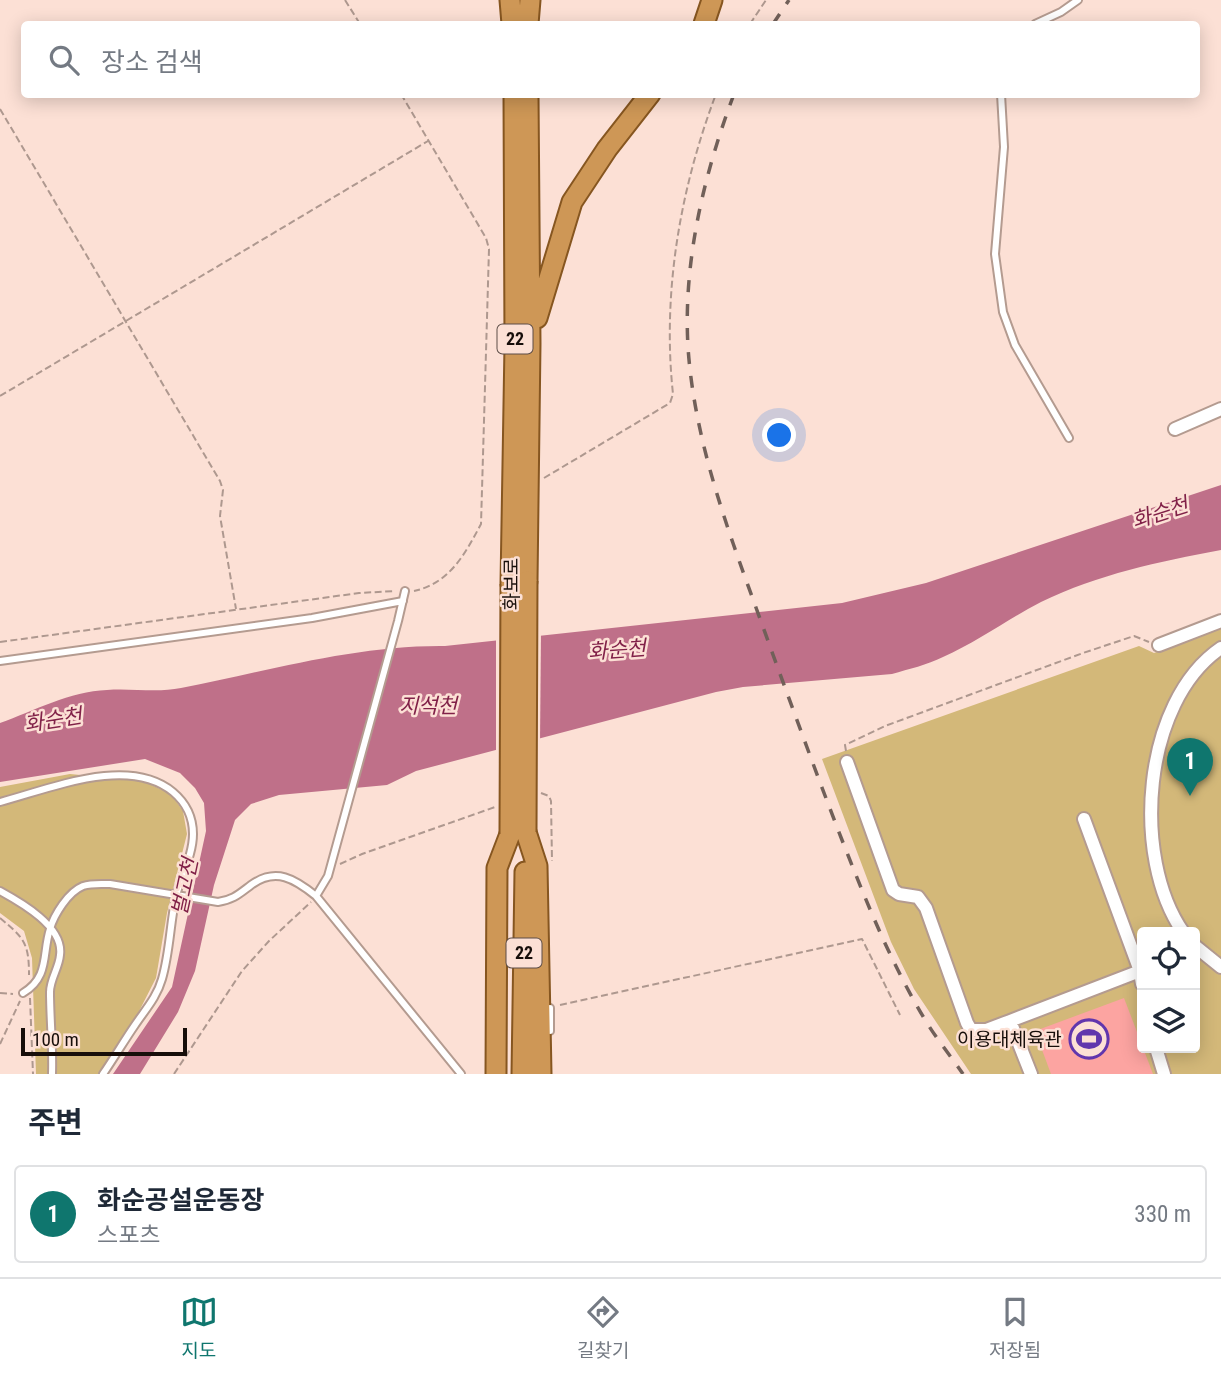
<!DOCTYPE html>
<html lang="ko">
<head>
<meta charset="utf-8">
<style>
  :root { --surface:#fff; --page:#f2f2f3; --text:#1f2937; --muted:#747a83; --line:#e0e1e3; --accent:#0f766e }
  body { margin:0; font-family:"Roboto Condensed","Noto Sans KR",sans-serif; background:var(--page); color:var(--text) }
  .controls { position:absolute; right:21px; bottom:21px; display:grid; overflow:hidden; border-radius:7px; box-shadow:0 4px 18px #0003 }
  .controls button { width:63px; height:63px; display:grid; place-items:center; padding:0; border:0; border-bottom:2px solid var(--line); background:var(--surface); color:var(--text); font:35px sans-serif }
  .scale { position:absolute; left:21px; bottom:18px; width:166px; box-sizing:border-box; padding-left:7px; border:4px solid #170e0a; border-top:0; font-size:19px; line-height:24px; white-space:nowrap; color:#170e0a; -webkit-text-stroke:5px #fce0d5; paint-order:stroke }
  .you { position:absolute; left:780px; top:436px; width:24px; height:24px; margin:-18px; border:5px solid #fff; border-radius:50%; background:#1a73e8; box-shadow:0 0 0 10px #1a73e833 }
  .badge { display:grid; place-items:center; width:46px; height:46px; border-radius:50%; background:var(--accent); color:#fff; font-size:23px; font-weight:700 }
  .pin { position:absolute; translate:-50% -58px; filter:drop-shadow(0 2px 4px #0008) }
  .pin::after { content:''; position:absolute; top:37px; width:24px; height:21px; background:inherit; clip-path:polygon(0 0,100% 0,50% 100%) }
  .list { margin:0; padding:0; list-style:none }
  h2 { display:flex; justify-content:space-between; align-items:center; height:91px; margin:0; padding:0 28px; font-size:30px }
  h2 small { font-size:23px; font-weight:400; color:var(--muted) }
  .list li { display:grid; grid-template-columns:46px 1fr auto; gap:21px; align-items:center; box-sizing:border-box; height:98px; margin:0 14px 14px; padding:0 14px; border:2px solid var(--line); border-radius:7px }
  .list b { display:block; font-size:26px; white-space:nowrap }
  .list p { margin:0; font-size:23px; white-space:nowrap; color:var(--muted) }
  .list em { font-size:23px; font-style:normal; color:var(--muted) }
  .icon { flex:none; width:38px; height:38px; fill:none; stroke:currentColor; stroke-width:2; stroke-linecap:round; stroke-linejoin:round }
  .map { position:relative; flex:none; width:1221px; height:1074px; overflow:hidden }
  .search { position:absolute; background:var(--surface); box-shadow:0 4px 18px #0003; left:21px; right:21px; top:21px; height:77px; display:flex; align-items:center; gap:18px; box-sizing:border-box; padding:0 24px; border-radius:7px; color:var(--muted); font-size:26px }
  .sheet { height:203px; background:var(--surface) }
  nav { display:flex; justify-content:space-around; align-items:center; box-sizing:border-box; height:98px; border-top:2px solid var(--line); background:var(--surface); font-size:19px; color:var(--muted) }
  nav a { display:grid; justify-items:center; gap:4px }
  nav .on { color:var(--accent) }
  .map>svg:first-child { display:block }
</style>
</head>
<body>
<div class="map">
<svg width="1221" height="1074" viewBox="0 0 1221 1074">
  <rect width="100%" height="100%" fill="#fce0d5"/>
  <path fill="#d3b879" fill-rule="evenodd" d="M 1221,628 L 1221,1074 L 971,1074 L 914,989 L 891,942 L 822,759 L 1139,646 L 1154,653 ZM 1142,932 L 1195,932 L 1195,1048 L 1142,1048 Z
    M 70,774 L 143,781 L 171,794 L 183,811 L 187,834 L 167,913 L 156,978 L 107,1074 L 36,1074 L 32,958 L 24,931 L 0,913 L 0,787 Z"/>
  <path fill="#bf7089" d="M 1221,485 L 1221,550 C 1158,562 1099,574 1041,602 C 1008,619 977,642 943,657 C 927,665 909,669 892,674 L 743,687 L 716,692 L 416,771 L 387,785 L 279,795 L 251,804 L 235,820 L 214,885 L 195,971 L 178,1012 L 140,1074 L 113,1074 L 172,987 L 206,831 L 204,803 L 195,788 L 180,773 L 145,759 L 0,782 L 0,723 C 34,711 70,691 107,690 C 131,688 157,693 181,688 C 268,671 356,645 445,646 L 842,603 L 926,583 Z"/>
  <path fill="#fce0d5" d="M 541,632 L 540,742 L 496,754 L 496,637 Z"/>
  <path fill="#fca4a1" d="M 1124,998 L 1153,1074 L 1051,1074 L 1035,1031 Z"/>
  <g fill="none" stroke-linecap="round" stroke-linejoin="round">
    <g stroke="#b49b90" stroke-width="10">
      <path id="service" d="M 1035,24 L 1061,12 L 1078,0
        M 1001,94 L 1004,147 L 995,254 L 1003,312 L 1015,345 L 1069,438
        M 0,661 L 312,618 L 403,601
        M 0,802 C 50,789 128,755 173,792 C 186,803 193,818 193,834 C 193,855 181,876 176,896 C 170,923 170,952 162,979 C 157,997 145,1010 135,1025 C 124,1041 114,1058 103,1074
        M 0,891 C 22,903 64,927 60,955 C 59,968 50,979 50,992 C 50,1019 53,1046 52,1074
        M 316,896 L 328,876 L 398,621 L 405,591
        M 23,993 C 50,977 42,953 50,929 C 54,915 68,892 83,886 C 92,883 101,884 110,884 L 218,902 C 233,900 239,894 251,885 C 276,867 295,879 316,896 L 461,1074
        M 550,1031 L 550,1008"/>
    </g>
    <g stroke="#b49b90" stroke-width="16">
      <path id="minor" d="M 1175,429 L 1221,409
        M 1159,645 L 1221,621
        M 847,762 L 893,890 L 899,894 L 918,897 L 926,908 L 967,1023 L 971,1030 L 986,1030 L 1010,1021 L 1031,1074
        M 1084,819 L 1140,971 L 1142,984
        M 1183,932 C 1131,857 1142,702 1221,648
        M 1195,946 L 1221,967
        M 1010,1021 L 1140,971
        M 1156,1048 L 1164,1074"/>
    </g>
    <g stroke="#865620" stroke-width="23">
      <path id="trunk" d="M 510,0 L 512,24
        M 528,24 L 530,0
        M 704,24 L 712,0
        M 537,318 L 572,202 L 607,149 L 650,94
        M 527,581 L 530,343 L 528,94
        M 511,584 L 515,345 L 514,94
        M 526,832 L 537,866 L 541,1074
        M 496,1074 L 497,868 L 510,834
        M 522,1074 L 525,872"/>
    </g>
    <path stroke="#ae988f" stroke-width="2" stroke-dasharray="7 3.5" stroke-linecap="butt" d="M 345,0 L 360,24
      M 750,24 L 766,0
      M 401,94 L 486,238 L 489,249 L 481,524 C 465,554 450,583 414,591
      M 0,109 L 220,481 L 223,490 L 220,516 L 236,609
      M 0,396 L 428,141
      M 544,478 L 670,403 L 673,394 C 662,293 680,189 716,94
      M 0,642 L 359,593 L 395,591
      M 846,751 L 845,745 L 885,726 L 1083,653 L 1134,636 L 1149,642
      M 541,793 L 549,796 L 551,801 L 552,861
      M 340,864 L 362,854 L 495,807
      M 0,918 C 24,938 29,943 29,975
      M 0,993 L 13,994
      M 30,998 L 33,1074
      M 560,1005 L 862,939 L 900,1015
      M 0,1044 L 20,1001
      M 174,1074 L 242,971 L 269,941 L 311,902"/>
    <use href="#service" stroke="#fff" stroke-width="6"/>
    <use href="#minor" stroke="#fff" stroke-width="12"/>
    <use href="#trunk" stroke="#ce9756" stroke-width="19"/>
    <path stroke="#716059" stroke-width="3.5" stroke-dasharray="12 12" stroke-linecap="butt" d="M 773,24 L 789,0
      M 734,94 C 704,174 683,261 688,347 C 695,453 737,553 772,652 C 795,715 818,778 842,840 C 866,901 890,961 924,1018 C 935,1037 950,1055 963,1074"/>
    <g stroke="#865620" stroke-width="23" stroke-linecap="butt">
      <path id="trunk-bridge" d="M 526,832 L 527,581
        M 510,834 L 511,584"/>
    </g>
    <use href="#trunk-bridge" stroke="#ce9756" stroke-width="19"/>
  </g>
  <defs>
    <g id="stadium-ring" transform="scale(2.0125)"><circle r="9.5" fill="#fce0d5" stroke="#6136ad" stroke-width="1.5"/><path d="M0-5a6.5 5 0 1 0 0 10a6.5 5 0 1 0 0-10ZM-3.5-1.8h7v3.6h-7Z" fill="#6136ad"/></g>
  </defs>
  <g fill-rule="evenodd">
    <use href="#stadium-ring" x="1089" y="1039"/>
  </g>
  <g text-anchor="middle" stroke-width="5" stroke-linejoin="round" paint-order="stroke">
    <g fill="#fce0d5" stroke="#5c4d47" stroke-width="2">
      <rect x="497.5" y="324.5" width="35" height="29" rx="5"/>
      <rect x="506.5" y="938.5" width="35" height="29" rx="5"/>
    </g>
    <g font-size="18" font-weight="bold" fill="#170e0a">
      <text x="515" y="345">22</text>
      <text x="524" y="959">22</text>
    </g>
    <g font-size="19" fill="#170e0a" stroke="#fce0d5">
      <text transform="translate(511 584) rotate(-90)" y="7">화보로</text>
    </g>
    <g font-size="19" fill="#170e0a" stroke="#fce0d5" text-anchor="end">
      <text x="1062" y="1046">이용대체육관</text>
    </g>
    <g font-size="21" font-style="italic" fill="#812148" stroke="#fce0d5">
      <text transform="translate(1160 513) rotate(-18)" y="7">화순천</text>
      <text transform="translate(617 650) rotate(-4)" y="7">화순천</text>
      <text x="428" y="713">지석천</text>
      <text transform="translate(53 720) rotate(-9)" y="7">화순천</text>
      <text transform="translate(185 887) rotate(-78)" y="7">벌고천</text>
    </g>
  </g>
</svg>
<div class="controls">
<button><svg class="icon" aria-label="locate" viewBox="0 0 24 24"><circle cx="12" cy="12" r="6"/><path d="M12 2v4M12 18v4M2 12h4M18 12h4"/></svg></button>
<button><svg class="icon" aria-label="layers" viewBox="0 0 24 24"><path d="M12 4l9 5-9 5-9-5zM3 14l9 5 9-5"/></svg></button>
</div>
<div class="scale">100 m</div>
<div class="you"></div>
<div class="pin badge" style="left:1190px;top:796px">1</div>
<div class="search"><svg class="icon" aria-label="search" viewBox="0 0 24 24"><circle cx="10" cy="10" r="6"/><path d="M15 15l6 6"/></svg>장소 검색</div>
</div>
<section class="sheet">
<h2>주변<small></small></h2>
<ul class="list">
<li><span class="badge">1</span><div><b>화순공설운동장</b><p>스포츠</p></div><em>330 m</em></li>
</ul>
</section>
<nav>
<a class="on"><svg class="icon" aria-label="map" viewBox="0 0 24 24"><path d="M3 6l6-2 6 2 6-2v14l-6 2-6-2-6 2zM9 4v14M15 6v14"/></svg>지도</a>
<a><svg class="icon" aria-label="directions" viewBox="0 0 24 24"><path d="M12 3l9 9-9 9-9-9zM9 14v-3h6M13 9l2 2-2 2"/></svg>길찾기</a>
<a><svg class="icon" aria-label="saved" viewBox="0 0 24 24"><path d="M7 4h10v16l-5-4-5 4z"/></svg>저장됨</a>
</nav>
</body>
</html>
